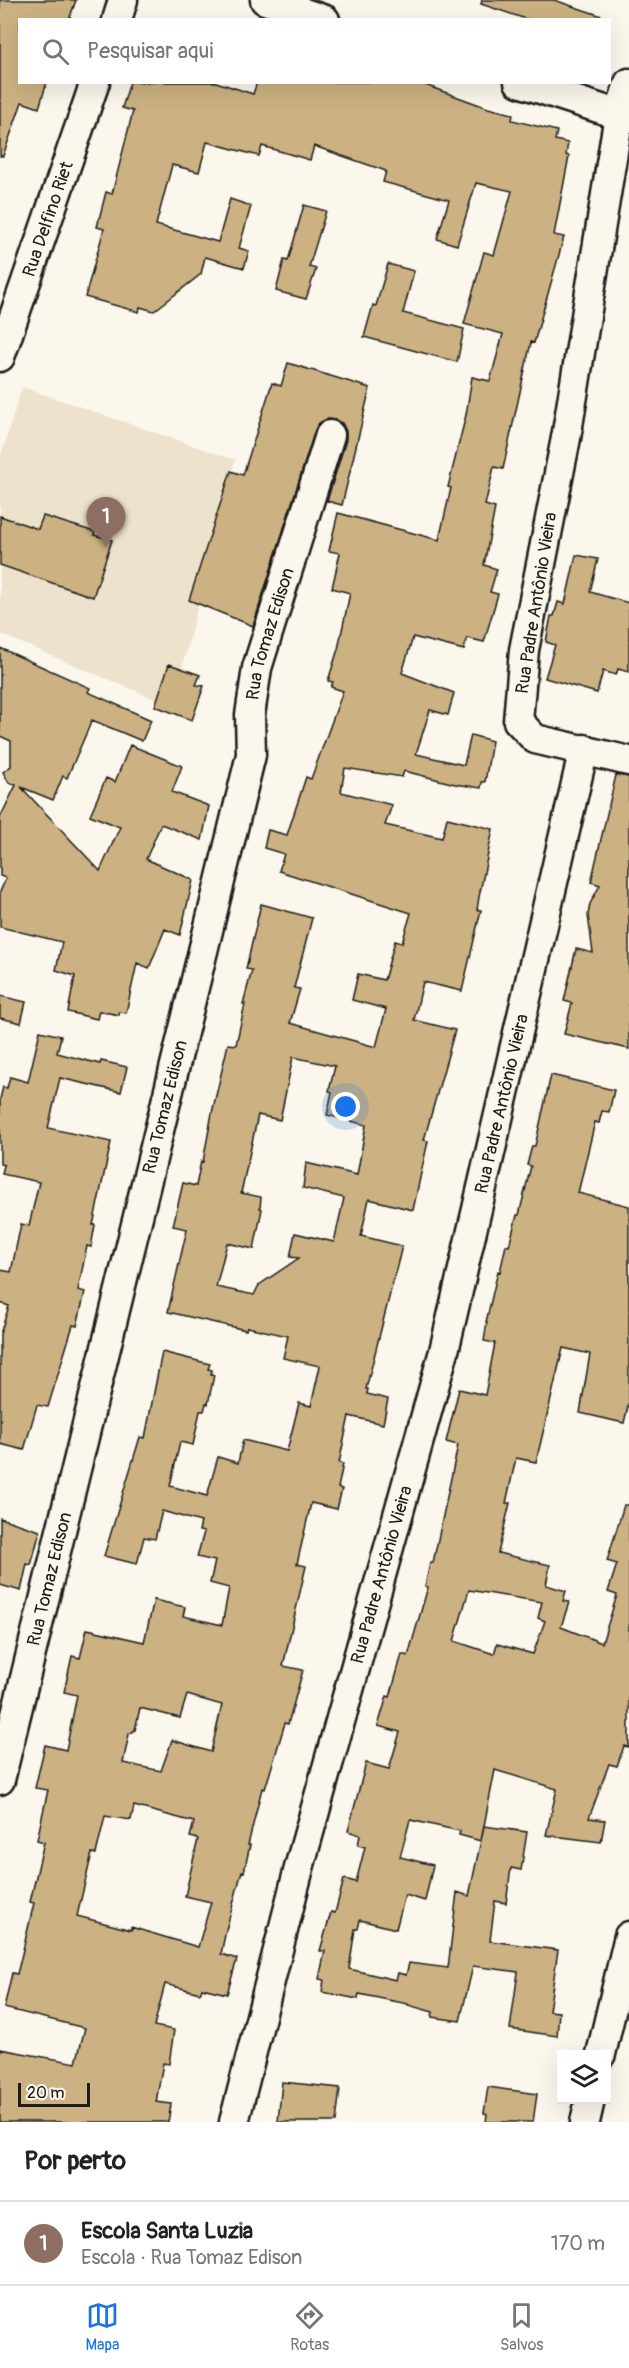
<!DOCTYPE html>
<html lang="pt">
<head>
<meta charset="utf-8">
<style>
  :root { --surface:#fff; --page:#f2f2f2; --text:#222; --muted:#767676; --line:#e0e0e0; --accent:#1a73e8 }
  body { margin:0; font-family:Pangolin,sans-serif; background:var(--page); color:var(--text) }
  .controls { position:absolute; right:18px; bottom:18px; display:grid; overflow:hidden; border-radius:0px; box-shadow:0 6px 24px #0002 }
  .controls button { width:54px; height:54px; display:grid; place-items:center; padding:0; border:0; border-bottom:2px solid var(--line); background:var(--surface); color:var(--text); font:30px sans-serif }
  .scale { position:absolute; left:18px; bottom:15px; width:72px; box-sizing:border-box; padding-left:6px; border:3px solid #1c1c1c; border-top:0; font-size:16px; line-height:21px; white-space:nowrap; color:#1c1c1c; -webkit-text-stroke:4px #fbf7ec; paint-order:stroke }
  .you { position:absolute; left:346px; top:1107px; width:21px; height:21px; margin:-15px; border:4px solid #fff; border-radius:50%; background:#1a73e8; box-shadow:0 0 0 9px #1a73e833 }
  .badge { display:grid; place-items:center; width:39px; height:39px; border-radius:50%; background:var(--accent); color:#fff; font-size:20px; font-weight:700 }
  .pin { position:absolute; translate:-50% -50px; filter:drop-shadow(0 2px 3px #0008) }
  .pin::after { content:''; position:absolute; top:32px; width:21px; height:18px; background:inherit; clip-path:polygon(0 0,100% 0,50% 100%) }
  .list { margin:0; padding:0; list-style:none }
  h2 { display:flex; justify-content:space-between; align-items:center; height:78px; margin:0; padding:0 24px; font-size:26px }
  h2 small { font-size:20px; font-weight:400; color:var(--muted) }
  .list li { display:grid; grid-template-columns:39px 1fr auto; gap:18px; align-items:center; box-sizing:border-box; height:84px; padding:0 24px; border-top:2px solid var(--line) }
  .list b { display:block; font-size:22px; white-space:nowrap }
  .list p { margin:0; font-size:20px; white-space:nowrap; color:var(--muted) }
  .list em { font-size:20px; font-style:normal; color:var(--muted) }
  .icon { flex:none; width:33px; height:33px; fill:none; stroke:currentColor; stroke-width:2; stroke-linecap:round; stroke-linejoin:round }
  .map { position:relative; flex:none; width:629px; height:2122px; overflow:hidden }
  .search { position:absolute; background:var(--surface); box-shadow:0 6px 24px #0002; left:18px; right:18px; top:18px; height:66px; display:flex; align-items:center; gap:15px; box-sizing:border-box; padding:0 21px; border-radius:0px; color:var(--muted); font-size:22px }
  .sheet { height:162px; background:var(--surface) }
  nav { display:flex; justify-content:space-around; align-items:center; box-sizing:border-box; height:84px; border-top:2px solid var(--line); background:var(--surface); font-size:16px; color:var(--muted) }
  nav a { display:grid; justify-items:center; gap:3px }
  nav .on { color:var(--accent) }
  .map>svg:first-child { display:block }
</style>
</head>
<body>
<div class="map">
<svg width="629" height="2122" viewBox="0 0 629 2122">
  <rect width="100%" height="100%" fill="#fbf7ec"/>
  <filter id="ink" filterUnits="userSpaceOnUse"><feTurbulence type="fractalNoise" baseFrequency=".0167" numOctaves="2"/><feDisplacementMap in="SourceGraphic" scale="12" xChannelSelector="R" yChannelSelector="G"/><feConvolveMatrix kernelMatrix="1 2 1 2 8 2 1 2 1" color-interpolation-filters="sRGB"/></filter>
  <g filter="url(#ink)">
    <path fill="#ede2cc" d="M 22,387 L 235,460 L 172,706 L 0,634 L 0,459 Z"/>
    <path fill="#ccb282" stroke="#1c1c1c" stroke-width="1.5" fill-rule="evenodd" d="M 0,0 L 76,0 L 69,20 L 20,20 L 20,82 L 47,82 L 39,108 L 22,102 L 3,156 L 0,156 Z
      M 482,0 L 554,0 L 602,16 L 601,20 L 529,20 L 481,4 Z
      M 130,82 L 216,82 L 253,94 L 257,82 L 417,82 L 488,108 L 513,114 L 512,120 L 557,131 L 555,140 L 568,143 L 566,155 L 569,156 L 554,235 L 564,237 L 534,343 L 531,342 L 503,469 L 494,467 L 485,505 L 495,508 L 484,565 L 497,569 L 490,592 L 498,594 L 484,642 L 467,638 L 464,650 L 413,637 L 402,673 L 454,693 L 448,715 L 430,710 L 416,754 L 464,765 L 471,735 L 492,741 L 485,782 L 482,782 L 481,788 L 455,784 L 404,771 L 402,777 L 345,768 L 341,792 L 392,805 L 385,825 L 442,838 L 447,818 L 493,829 L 479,897 L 477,910 L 481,910 L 462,991 L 423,982 L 414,1020 L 455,1030 L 424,1140 L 428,1141 L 413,1210 L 369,1199 L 361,1236 L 402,1246 L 366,1389 L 368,1389 L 367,1394 L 388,1399 L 383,1424 L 349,1416 L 339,1463 L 343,1464 L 338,1488 L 342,1489 L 337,1509 L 311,1503 L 297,1564 L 306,1566 L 283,1666 L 303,1670 L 288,1724 L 285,1723 L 265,1789 L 262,1788 L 248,1845 L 250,1845 L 244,1872 L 242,1871 L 226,1930 L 221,1954 L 237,1959 L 227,1994 L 202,1988 L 200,1993 L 165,1984 L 154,2026 L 174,2030 L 169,2064 L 163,2063 L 156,2102 L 171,2104 L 168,2122 L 0,2122 L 0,2049 L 76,2063 L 85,2028 L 4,2008 L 12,1973 L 17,1974 L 22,1954 L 34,1903 L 30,1902 L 44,1842 L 37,1840 L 48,1790 L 35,1788 L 45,1745 L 66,1750 L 77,1695 L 64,1692 L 72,1656 L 80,1658 L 87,1629 L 144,1642 L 154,1600 L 185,1607 L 183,1616 L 222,1625 L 229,1588 L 210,1583 L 215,1561 L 197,1557 L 204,1532 L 199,1531 L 201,1522 L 162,1511 L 155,1539 L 144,1537 L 137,1564 L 104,1556 L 140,1437 L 145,1438 L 162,1352 L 210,1364 L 208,1369 L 212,1370 L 211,1374 L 214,1375 L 208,1404 L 206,1403 L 204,1411 L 200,1411 L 193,1445 L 180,1442 L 170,1486 L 207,1496 L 218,1457 L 238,1463 L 243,1440 L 287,1451 L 299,1403 L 311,1406 L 320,1366 L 283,1358 L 288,1336 L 247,1327 L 246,1330 L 168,1312 L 187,1229 L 173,1226 L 183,1183 L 196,1186 L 201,1161 L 203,1162 L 212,1113 L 228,1044 L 236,1045 L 245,1004 L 243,1004 L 252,970 L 246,969 L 261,904 L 312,918 L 294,988 L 300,989 L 290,1023 L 376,1047 L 386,1009 L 352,1000 L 358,974 L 384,980 L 395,941 L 402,943 L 411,913 L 279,871 L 284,854 L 264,848 L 268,830 L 287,835 L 306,777 L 311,779 L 343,691 L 331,687 L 333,682 L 328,681 L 338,649 L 350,593 L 332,588 L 340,553 L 329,551 L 338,513 L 439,540 L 451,488 L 448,487 L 466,415 L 472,377 L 490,381 L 503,334 L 464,324 L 484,252 L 494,255 L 512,191 L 476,183 L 457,245 L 437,239 L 449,200 L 383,182 L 386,171 L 314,146 L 310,160 L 262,146 L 259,156 L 207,142 L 199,172 L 172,165 L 156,225 L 218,242 L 230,199 L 251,206 L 239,248 L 249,251 L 244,268 L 205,257 L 201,274 L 154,311 L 140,307 L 139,312 L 85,297 L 104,229 L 97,227 L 106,192 L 112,194 L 133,111 L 122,108 ZM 293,1057 L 335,1066 L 329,1091 L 332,1092 L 327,1115 L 366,1125 L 357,1175 L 306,1163 L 303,1188 L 344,1198 L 334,1242 L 295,1233 L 290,1257 L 299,1258 L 259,1285 L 254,1295 L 216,1287 L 227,1243 L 254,1249 L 262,1209 L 260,1208 L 261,1197 L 241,1193 L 258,1115 L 280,1120 ZM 187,1695 L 222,1705 L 211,1752 L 172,1740 L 161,1771 L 123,1763 L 129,1734 L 135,1730 L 140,1708 L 180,1718 ZM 134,1806 L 194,1822 L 190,1837 L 198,1839 L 185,1896 L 211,1902 L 198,1947 L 131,1927 L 131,1930 L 77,1916 L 92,1853 L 96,1854 L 105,1816 L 131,1820 Z
      M 304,205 L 326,211 L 309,267 L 316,269 L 306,299 L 276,291 L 284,260 L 288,261 Z
      M 388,264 L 414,271 L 403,313 L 464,329 L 457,362 L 364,337 L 373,305 L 376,306 Z
      M 288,363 L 370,388 L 342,505 L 327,501 L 346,440 L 346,431 L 342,423 L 335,420 L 327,419 L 319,423 L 315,430 L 253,626 L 189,600 L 231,471 L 243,475 L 272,383 L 281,386 Z
      M 0,516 L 38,529 L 43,516 L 95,532 L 94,535 L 112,540 L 93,597 L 0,565 Z
      M 576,555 L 598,559 L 590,592 L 629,603 L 629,672 L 618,669 L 616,675 L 603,671 L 597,693 L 545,678 L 555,645 L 546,642 L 551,616 L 554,616 L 558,602 L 565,604 Z
      M 0,648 L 90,688 L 88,692 L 151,720 L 142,741 L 92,720 L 67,778 L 63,776 L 53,800 L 21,787 L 100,871 L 120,827 L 90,815 L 106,778 L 115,782 L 130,745 L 182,766 L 172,792 L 209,806 L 202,840 L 161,824 L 146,859 L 193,880 L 180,935 L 165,929 L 149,968 L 137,963 L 126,1013 L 119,1012 L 119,1015 L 99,1011 L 97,1019 L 68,1012 L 75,976 L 56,970 L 62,942 L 0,927 L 0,892 L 6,878 L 0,876 L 0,818 L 16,785 L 9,783 L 3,772 L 11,766 L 11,741 L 0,736 Z
      M 169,664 L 200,675 L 196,685 L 204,686 L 192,720 L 155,706 Z
      M 616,775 L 629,777 L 629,1049 L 564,1034 L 572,1003 L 564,1001 L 576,949 L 593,953 L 588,915 L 590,904 L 600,885 L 591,882 Z
      M 0,996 L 26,1002 L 21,1023 L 0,1018 Z
      M 40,1031 L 61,1036 L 57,1053 L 100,1064 L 101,1061 L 127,1067 L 121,1092 L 60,1078 L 48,1128 L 111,1142 L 93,1225 L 95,1225 L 91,1247 L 87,1246 L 78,1290 L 85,1292 L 77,1326 L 73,1325 L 48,1407 L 37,1405 L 24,1450 L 0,1444 L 0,1334 L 9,1306 L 0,1303 L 0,1270 L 11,1272 L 21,1224 L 29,1226 L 39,1182 L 2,1174 L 4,1165 L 0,1164 L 0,1099 L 3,1087 L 7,1088 L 10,1077 L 28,1082 Z
      M 551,1075 L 614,1090 L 609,1112 L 602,1111 L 599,1123 L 595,1122 L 578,1193 L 629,1206 L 629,1402 L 624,1423 L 580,1413 L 590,1354 L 563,1348 L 536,1462 L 516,1458 L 506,1503 L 510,1503 L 498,1553 L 550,1565 L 546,1585 L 566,1591 L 563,1601 L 569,1602 L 561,1627 L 602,1643 L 617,1595 L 608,1592 L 617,1564 L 607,1561 L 624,1505 L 629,1505 L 629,1747 L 624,1746 L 617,1766 L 609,1764 L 589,1818 L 605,1820 L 601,1842 L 546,1835 L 557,1789 L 495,1770 L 481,1841 L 459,1835 L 460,1831 L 410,1820 L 400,1857 L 433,1865 L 425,1901 L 405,1895 L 396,1929 L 360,1920 L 358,1929 L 355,1929 L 349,1969 L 396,1980 L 398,1973 L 406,1975 L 409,1963 L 448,1968 L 457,1892 L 469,1896 L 484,1826 L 527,1832 L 521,1870 L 511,1868 L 506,1903 L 495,1901 L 490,1941 L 558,1950 L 549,2011 L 559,2012 L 557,2036 L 510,2029 L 518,1972 L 473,1966 L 460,2021 L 432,2017 L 433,2012 L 408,2005 L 408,2004 L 359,1994 L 358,1999 L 322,1992 L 324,1980 L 319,1979 L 325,1951 L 320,1951 L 331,1912 L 335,1913 L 344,1879 L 356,1882 L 365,1847 L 358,1845 L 360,1835 L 348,1831 L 366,1763 L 389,1769 L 400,1732 L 378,1726 L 387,1696 L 390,1697 L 402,1654 L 408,1656 L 428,1587 L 425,1586 L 430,1563 L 433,1563 L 458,1445 L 446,1442 L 459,1389 L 485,1395 L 495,1343 L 484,1341 L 487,1322 L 486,1322 L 498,1271 L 500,1272 L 506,1245 L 509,1246 L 517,1215 L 519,1215 L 531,1166 L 527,1165 L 532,1146 L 535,1146 ZM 469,1590 L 542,1602 L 538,1618 L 545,1621 L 533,1654 L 497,1644 L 494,1654 L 454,1641 Z
      M 0,1518 L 40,1531 L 31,1565 L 27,1564 L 21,1591 L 0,1585 Z
      M 282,2082 L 340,2088 L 336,2122 L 278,2122 Z
      M 488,2087 L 537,2094 L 533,2122 L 486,2122 L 487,2114 L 484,2113 Z"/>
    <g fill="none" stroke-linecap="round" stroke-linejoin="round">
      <g stroke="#1c1c1c" stroke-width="33">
        <g id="minor">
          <path d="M 265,0 L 325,20"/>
          <path d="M 117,20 L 123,0"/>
          <path d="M 519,82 L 629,118"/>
          <path d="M 629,83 L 619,115 L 566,438 L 524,650 L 518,721 L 535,739 L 629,761"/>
          <path id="s1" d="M 0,357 L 95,82"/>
          <path id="s2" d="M 0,1780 L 251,755 L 250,715 L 257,668 L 330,435"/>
          <path d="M 601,2054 L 629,1936"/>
          <path id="s3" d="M 234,2122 L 299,1868 L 444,1351 L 584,749"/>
          <path d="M 585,2122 L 590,2100"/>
        </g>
      </g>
      <use href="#minor" stroke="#fbf7ec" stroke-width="28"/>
    </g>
  </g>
  <g text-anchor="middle" stroke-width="5" stroke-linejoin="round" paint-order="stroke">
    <g font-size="18" fill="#1c1c1c" stroke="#fbf7ec">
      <text dy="6" stroke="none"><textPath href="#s1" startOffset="146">Rua Delfino Riet</textPath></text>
      <text transform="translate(536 603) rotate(-81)" y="6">Rua Padre Antônio Vieira</text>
      <text dy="6" stroke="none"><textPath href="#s2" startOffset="1179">Rua Tomaz Edison</textPath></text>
      <text dy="6" stroke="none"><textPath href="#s3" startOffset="1053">Rua Padre Antônio Vieira</textPath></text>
      <text dy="6" stroke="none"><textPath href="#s2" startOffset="693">Rua Tomaz Edison</textPath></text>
      <text dy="6" stroke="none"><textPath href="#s3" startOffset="567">Rua Padre Antônio Vieira</textPath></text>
      <text dy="6" stroke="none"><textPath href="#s2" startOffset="207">Rua Tomaz Edison</textPath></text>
    </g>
  </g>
</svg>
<div class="controls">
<button><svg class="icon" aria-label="layers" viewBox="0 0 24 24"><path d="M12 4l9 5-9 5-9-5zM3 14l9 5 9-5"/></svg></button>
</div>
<div class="scale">20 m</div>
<div class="you"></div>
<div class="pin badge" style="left:106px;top:547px;background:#8d6e63">1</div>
<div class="search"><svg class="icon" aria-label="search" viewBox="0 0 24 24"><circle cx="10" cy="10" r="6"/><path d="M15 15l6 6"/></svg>Pesquisar aqui</div>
</div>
<section class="sheet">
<h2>Por perto<small></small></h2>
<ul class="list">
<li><span class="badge" style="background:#8d6e63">1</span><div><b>Escola Santa Luzia</b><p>Escola · Rua Tomaz Edison</p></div><em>170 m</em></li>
</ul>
</section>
<nav>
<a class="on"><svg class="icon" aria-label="map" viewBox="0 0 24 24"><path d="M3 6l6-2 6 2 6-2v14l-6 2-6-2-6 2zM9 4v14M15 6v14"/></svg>Mapa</a>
<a><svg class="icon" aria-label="directions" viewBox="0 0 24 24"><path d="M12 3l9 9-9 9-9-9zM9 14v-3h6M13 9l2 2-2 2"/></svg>Rotas</a>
<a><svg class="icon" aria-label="saved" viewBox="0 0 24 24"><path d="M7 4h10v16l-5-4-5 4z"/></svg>Salvos</a>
</nav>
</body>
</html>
